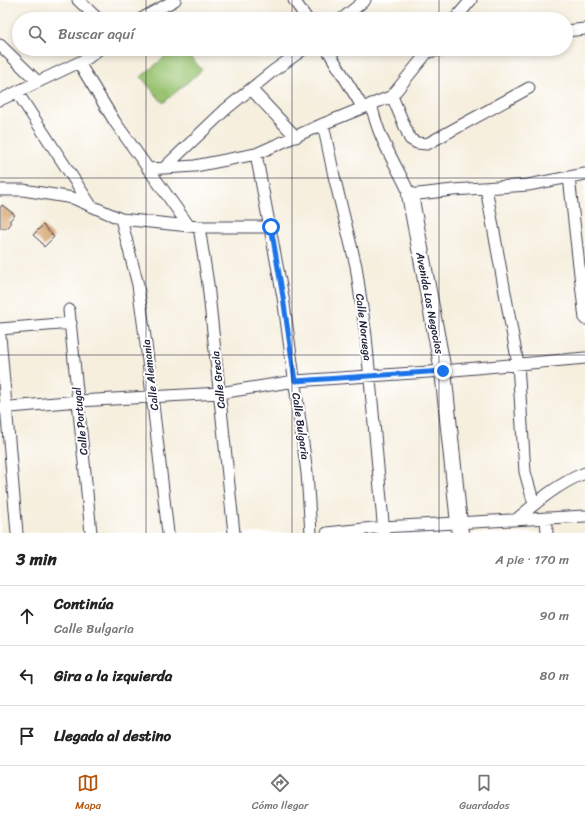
<!DOCTYPE html>
<html lang="es">
<head>
<meta charset="utf-8">
<style>
  :root { --surface:#fff; --page:#f6f6f6; --text:#222; --muted:#767676; --line:#e0e0e0; --accent:#b45309 }
  body { margin:0; font-family:Sriracha,sans-serif; background:var(--page); color:var(--text) }
  .stop { position:absolute; width:12px; height:12px; margin:-9px; border:3px solid #1a73e8; border-radius:50%; background:#fff }
  .stop.end { background:#1a73e8; border-color:#fff; box-shadow:0 1px 4px #0008 }
  .list { margin:0; padding:0; list-style:none }
  h2 { display:flex; justify-content:space-between; align-items:center; height:52px; margin:0; padding:0 16px; font-size:17px }
  h2 small { font-size:13px; font-weight:400; color:var(--muted) }
  .list li { display:grid; grid-template-columns:26px 1fr auto; gap:12px; align-items:center; box-sizing:border-box; height:60px; padding:0 16px; border-top:1px solid var(--line) }
  .list b { display:block; font-size:15px; white-space:nowrap }
  .list p { margin:0; font-size:13px; white-space:nowrap; color:var(--muted) }
  .list em { font-size:13px; font-style:normal; color:var(--muted) }
  .icon { flex:none; width:22px; height:22px; fill:none; stroke:currentColor; stroke-width:2; stroke-linecap:round; stroke-linejoin:round }
  .map { position:relative; flex:none; width:585px; height:533px; overflow:hidden }
  .search { position:absolute; background:var(--surface); box-shadow:0 2px 6px #0003; left:12px; right:12px; top:12px; height:44px; display:flex; align-items:center; gap:10px; box-sizing:border-box; padding:0 14px; border-radius:22px; color:var(--muted); font-size:15px }
  .sheet { height:232px; background:var(--surface) }
  nav { display:flex; justify-content:space-around; align-items:center; box-sizing:border-box; height:56px; border-top:1px solid var(--line); background:var(--surface); font-size:11px; color:var(--muted) }
  nav a { display:grid; justify-items:center; gap:2px }
  nav .on { color:var(--accent) }
  .map>svg:first-child { display:block }
</style>
</head>
<body>
<div class="map">
<svg width="585" height="533" viewBox="0 0 585 533">
  <rect width="100%" height="100%" fill="#fff"/>
  <filter id="ink" filterUnits="userSpaceOnUse"><feTurbulence type="fractalNoise" baseFrequency=".025" numOctaves="2"/><feDisplacementMap in="SourceGraphic" scale="8" xChannelSelector="R" yChannelSelector="G"/><feConvolveMatrix kernelMatrix="1 2 1 2 8 2 1 2 1" color-interpolation-filters="sRGB"/></filter>
  <filter id="wash" filterUnits="userSpaceOnUse"><feTurbulence type="fractalNoise" baseFrequency=".012" numOctaves="4" result="noise"/><feDisplacementMap in="SourceGraphic" scale="16" xChannelSelector="R" yChannelSelector="G"/><feGaussianBlur stdDeviation="0.9" result="paint"/><feColorMatrix in="noise" values="0 0 0 0 0 0 0 0 0 0 0 0 0 0 0 0 0 1.4 0 .05"/><feComposite in="paint" operator="in"/></filter>
  <g filter="url(#wash)">
    <rect width="100%" height="100%" fill="#f6efde"/>
    <path fill="#99c36f" stroke="#5e7255" d="M 174,49 L 184,49 L 202,70 L 163,103 L 141,77 Z"/>
    <g id="blocks">
      <path fill="#d19b62" d="M 2,205 L 15,215 L 10,220 L 10,225 L 7,228 L 0,228 L 0,208 Z
        M 43,225 L 54,237 L 44,247 L 41,242 L 33,235 Z"/>
    </g>
  </g>
  <g filter="url(#ink)">
    <use href="#blocks" fill-opacity="0" stroke="#424153" stroke-width="1"/>
    <g fill="none" stroke-linecap="round" stroke-linejoin="round">
      <g stroke="#424153" stroke-width="13">
        <path id="street" d="M 78,0 L 98,19
          M 294,0 L 307,19
          M 141,19 L 175,0
          M 342,19 L 365,0
          M 455,19 L 471,0
          M 566,31 L 585,29
          M 0,45 L 38,82
          M 327,49 L 363,108
          M 427,52 L 445,49
          M 79,63 L 115,122 L 189,226
          M 251,89 L 296,137
          M 17,92 L 90,204
          M 392,96 L 410,139 L 417,143 L 427,144 L 529,88
          M 0,100 L 88,58 L 99,49
          M 371,104 C 373,112 375,120 378,128 C 386,151 400,172 410,195 L 453,190 L 528,185 L 585,174
          M 323,124 L 334,176 L 356,266 L 366,336 L 384,533
          M 256,154 L 283,297 L 307,473 L 311,533
          M 164,168 L 226,109 L 273,71 L 304,49
          M 148,169 L 195,166 L 256,154 L 323,124 L 392,96 L 430,49
          M 569,177 L 585,319
          M 486,188 L 518,364 L 525,472 L 534,504
          M 0,190 L 23,190 L 73,198 L 121,219 L 199,227 L 271,227
          M 121,219 L 138,285 L 146,344 L 168,533
          M 199,227 L 208,284 L 234,533
          M 69,310 L 91,533
          M 0,329 L 71,323
          M 0,336 L 17,533
          M 0,408 L 78,401 L 220,393 L 295,381 L 443,371 L 585,358
          M 546,518 L 547,533
          M 517,519 C 538,501 559,483 585,473
          M 327,533 L 383,527 L 585,516"/>
      </g>
      <g stroke="#424153" stroke-width="18">
        <path id="secondary" d="M 410,195 L 443,371 L 460,533"/>
      </g>
      <use href="#street" stroke="#fff" stroke-width="11"/>
      <use href="#secondary" stroke="#fff" stroke-width="16"/>
    </g>
  </g>
  <g fill="none" stroke-linecap="round" stroke-linejoin="round" filter="url(#ink)">
    <path stroke="#1a73e8" stroke-width="5" d="M 271,227 L 283,297 L 295,381 L 443,371"/>
  </g>
  <path fill="none" stroke="#22223b" stroke-width="1" stroke-opacity="0.55" d="M 146,0 L 146,19M 292,0 L 292,19M 439,0 L 439,19M 146,49 L 146,533M 292,49 L 292,533M 439,49 L 439,533M 0,178 L 585,178M 0,355 L 585,355"/>
  <g text-anchor="middle" stroke-width="4" stroke-linejoin="round" paint-order="stroke">
    <g font-size="11" fill="#22223b" stroke="#fff">
      <text transform="translate(430 303) rotate(79)" y="4">Avenida Los Negocios</text>
      <text transform="translate(364 327) rotate(83)" y="4">Calle Noruega</text>
      <text transform="translate(150 375) rotate(-97)" y="4">Calle Alemania</text>
      <text transform="translate(218 380) rotate(-96)" y="4">Calle Grecia</text>
      <text transform="translate(80 421) rotate(-96)" y="4">Calle Portugal</text>
      <text transform="translate(301 426) rotate(82)" y="4">Calle Bulgaria</text>
    </g>
  </g>
</svg>
<div class="stop" style="left:271px;top:227px"></div>
<div class="stop end" style="left:443px;top:371px"></div>
<div class="search"><svg class="icon" aria-label="search" viewBox="0 0 24 24"><circle cx="10" cy="10" r="6"/><path d="M15 15l6 6"/></svg>Buscar aquí</div>
</div>
<section class="sheet">
<h2>3 min<small>A pie · 170 m</small></h2>
<ul class="list">
<li><svg class="icon" aria-label="ahead" viewBox="0 0 24 24"><path d="M12 20V5M6 11l6-6 6 6"/></svg><div><b>Continúa</b><p>Calle Bulgaria</p></div><em>90 m</em></li>
<li><svg class="icon" aria-label="left" viewBox="0 0 24 24"><path d="M17 20v-9H6M10 6l-5 5 5 5"/></svg><div><b>Gira a la izquierda</b></div><em>80 m</em></li>
<li><svg class="icon" aria-label="arrive" viewBox="0 0 24 24"><path d="M6 21V4h12l-3 4 3 4H6"/></svg><div><b>Llegada al destino</b></div></li>
</ul>
</section>
<nav>
<a class="on"><svg class="icon" aria-label="map" viewBox="0 0 24 24"><path d="M3 6l6-2 6 2 6-2v14l-6 2-6-2-6 2zM9 4v14M15 6v14"/></svg>Mapa</a>
<a><svg class="icon" aria-label="directions" viewBox="0 0 24 24"><path d="M12 3l9 9-9 9-9-9zM9 14v-3h6M13 9l2 2-2 2"/></svg>Cómo llegar</a>
<a><svg class="icon" aria-label="saved" viewBox="0 0 24 24"><path d="M7 4h10v16l-5-4-5 4z"/></svg>Guardados</a>
</nav>
</body>
</html>
